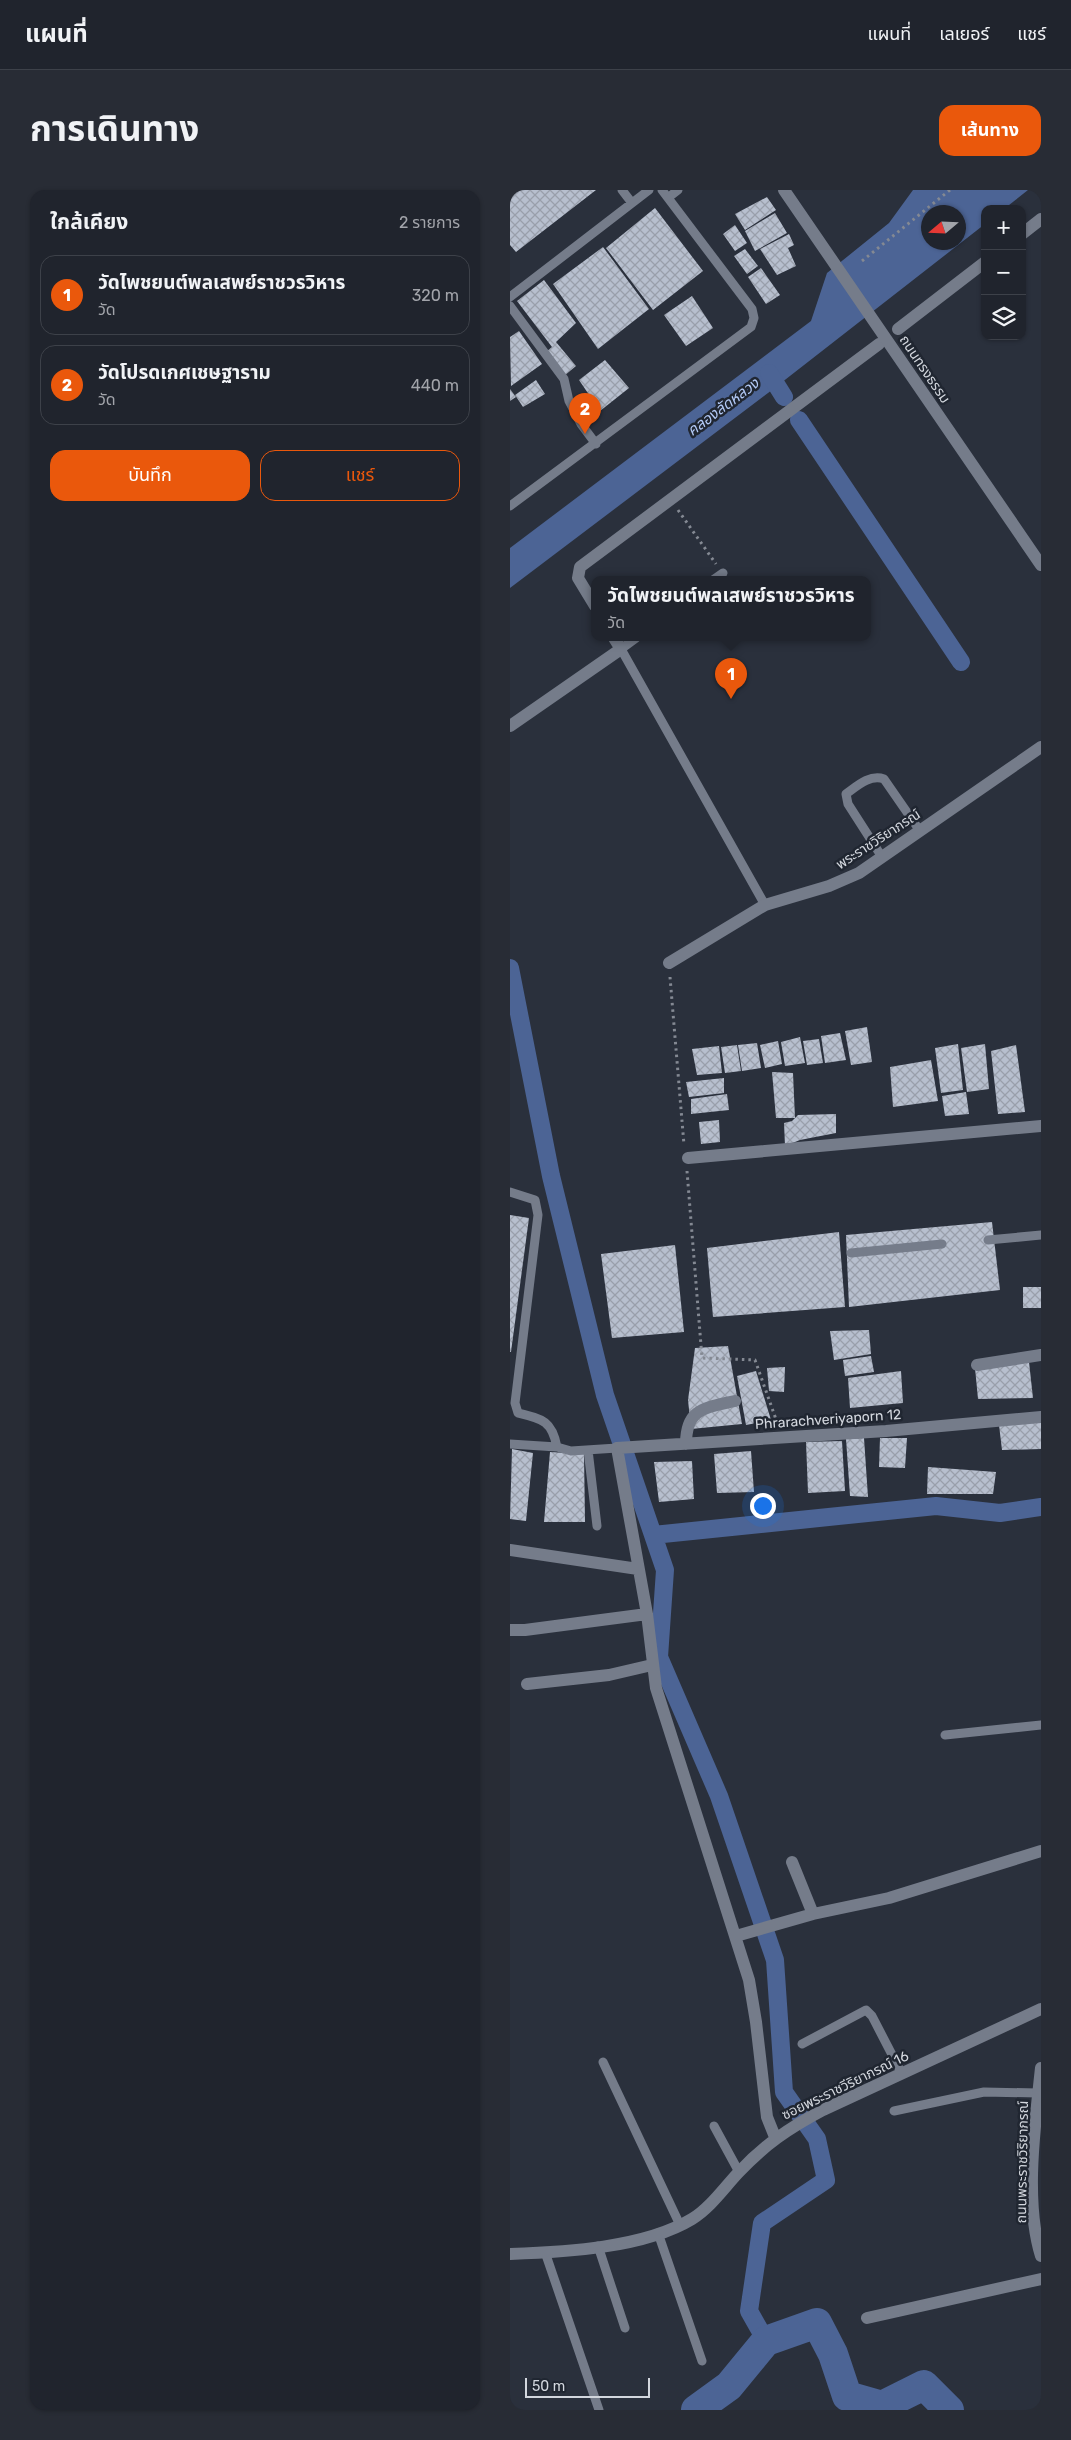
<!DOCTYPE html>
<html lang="th">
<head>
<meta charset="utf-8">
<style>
  :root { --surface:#20242d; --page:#282c35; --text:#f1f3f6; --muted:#a2a4aa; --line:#3d4149; --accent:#ea580c }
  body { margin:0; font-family:Rubik,"Noto Sans Thai",sans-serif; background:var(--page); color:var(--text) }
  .controls { position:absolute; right:15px; top:15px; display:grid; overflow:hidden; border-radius:10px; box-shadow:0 1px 4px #0004 }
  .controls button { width:45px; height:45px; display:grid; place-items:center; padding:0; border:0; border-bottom:1px solid var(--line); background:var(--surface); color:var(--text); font:25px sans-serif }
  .compass { position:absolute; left:411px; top:15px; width:45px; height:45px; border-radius:50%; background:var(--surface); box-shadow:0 1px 4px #0004; rotate:251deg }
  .scale { position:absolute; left:15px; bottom:12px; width:125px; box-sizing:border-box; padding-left:5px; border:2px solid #d3d7de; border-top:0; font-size:14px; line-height:18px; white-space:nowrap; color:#d3d7de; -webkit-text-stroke:4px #202631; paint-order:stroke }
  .you { position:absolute; left:252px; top:1315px; width:18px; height:18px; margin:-12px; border:4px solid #fff; border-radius:50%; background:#1a73e8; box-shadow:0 0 0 8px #1a73e833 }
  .badge { display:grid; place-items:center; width:32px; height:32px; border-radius:50%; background:var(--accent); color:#fff; font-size:16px; font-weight:700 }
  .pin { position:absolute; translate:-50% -41px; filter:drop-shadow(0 1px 2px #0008) }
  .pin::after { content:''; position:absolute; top:26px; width:18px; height:15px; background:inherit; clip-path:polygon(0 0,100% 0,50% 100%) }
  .popup { position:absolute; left:81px; top:386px; width:280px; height:65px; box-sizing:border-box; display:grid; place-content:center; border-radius:10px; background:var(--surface); filter:drop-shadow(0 1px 4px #0005); font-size:16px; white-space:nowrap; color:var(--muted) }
  .popup b { font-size:19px; color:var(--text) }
  .popup::after { content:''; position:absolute; left:50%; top:100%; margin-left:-10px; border:10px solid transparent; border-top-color:var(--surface) }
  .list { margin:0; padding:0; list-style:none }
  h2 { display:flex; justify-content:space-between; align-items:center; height:65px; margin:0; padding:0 20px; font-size:21px }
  h2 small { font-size:16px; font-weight:400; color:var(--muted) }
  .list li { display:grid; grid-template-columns:32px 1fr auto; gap:15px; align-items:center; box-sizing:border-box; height:80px; margin:0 10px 10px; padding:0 10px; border:1px solid var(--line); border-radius:15px }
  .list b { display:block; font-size:19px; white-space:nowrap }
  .list p { margin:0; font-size:16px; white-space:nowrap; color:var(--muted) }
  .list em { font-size:16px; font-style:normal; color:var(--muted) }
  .actions { display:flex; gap:10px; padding:15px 20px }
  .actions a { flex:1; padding:11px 0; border:1px solid var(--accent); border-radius:15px; text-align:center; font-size:18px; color:var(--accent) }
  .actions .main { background:var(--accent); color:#fff }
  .icon { flex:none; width:28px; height:28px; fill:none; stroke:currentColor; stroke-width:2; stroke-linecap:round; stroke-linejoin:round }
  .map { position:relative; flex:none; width:531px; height:2220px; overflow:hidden; border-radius:15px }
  header { display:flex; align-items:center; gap:30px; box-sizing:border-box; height:70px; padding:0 25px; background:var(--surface); border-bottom:1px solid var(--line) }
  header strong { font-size:24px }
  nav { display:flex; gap:28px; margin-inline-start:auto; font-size:18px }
  .intro { display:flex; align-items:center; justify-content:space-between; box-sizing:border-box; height:120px; padding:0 30px }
  h1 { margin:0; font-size:35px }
  .button { padding:12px 22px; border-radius:15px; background:var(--accent); color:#fff; font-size:18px; font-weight:700 }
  main { display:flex; gap:30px; padding:0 30px }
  aside { flex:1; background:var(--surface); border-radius:15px; box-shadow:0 1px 4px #0004 }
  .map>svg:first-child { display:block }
</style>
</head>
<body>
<header>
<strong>แผนที่</strong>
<nav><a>แผนที่</a><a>เลเยอร์</a><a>แชร์</a></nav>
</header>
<div class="intro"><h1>การเดินทาง</h1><a class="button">เส้นทาง</a></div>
<main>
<aside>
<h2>ใกล้เคียง<small>2 รายการ</small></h2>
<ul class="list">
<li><span class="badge">1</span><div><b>วัดไพชยนต์พลเสพย์ราชวรวิหาร</b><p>วัด</p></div><em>320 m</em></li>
<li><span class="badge">2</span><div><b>วัดโปรดเกศเชษฐาราม</b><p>วัด</p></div><em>440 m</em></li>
</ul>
<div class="actions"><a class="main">บันทึก</a><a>แชร์</a></div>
</aside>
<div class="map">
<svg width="531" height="2220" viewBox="0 0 531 2220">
  <defs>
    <pattern id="building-cross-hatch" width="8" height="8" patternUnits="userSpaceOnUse" patternTransform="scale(1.25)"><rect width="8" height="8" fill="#b7bfce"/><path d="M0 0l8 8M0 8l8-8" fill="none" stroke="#999fab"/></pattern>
  </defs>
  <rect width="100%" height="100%" fill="#2a303c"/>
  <path fill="#4c6495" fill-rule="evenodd" d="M 403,0 L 518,0 L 494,19 L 475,19 L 475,34 L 262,200 L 0,398 L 0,358 L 301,131 L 317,83 L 379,33 ZM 418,22 L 448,22 L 448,52 L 418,52 Z"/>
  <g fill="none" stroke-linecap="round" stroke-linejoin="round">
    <path stroke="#4c6495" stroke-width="18" d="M 259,183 L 274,207
      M 289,230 L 451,472
      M 0,778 L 41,986 L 95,1205 L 155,1380 L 149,1467 L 209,1606 L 265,1770 L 274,1902 L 307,1949 L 316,1990 L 252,2033 L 239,2121 L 256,2151
      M 143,1345 L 426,1316 L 490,1323 L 531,1317"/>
    <path stroke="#4c6495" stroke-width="30" d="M 186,2220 L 219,2196 L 256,2151 L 307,2133 L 323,2164 L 337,2206 L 372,2216 L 414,2195 L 439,2220"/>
  </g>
  <path fill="url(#building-cross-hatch)" d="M 0,0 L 86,0 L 6,62 L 0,55 Z
    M 257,7 L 266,20 L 235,40 L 225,24 Z
    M 145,18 L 193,81 L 143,120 L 96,58 Z
    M 265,23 L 277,43 L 245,61 L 235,41 Z
    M 225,35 L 237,53 L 225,61 L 213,44 Z
    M 279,44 L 284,55 L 278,58 L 286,76 L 267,85 L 250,59 Z
    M 93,57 L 139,119 L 88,159 L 43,94 Z
    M 235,59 L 248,76 L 237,84 L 224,66 Z
    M 251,78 L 270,105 L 256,114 L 238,87 Z
    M 34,90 L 66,133 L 46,152 L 66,176 L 54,186 L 36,162 L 42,157 L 7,111 Z
    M 182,106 L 203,138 L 176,156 L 154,125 Z
    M 9,141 L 32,174 L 1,196 L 0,147 Z
    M 95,170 L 119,198 L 90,221 L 69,190 Z
    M 26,190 L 35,204 L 13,217 L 5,205 Z
    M 0,199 L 6,207 L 0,211 Z
    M 357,837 L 362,872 L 341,875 L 335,841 Z
    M 330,843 L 336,870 L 315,873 L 311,846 Z
    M 290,847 L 295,873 L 275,876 L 271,852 Z
    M 309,849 L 313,873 L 297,875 L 293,851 Z
    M 268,851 L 272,874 L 255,878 L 250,855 Z
    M 247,853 L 251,878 L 232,881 L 228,855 Z
    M 448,854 L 453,900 L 431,903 L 425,858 Z
    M 475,854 L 479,899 L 457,902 L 451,858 Z
    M 227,855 L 231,881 L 215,883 L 211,857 Z
    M 506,855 L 515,922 L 488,924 L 481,861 Z
    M 209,856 L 212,883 L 187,885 L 182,859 Z
    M 421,870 L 428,911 L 383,917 L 380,877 Z
    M 262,882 L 283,883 L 285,928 L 266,928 Z
    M 214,888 L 214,903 L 179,907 L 176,892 Z
    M 456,902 L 459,924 L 435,926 L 432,906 Z
    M 217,904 L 219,920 L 181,924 L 181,909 Z
    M 326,924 L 326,943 L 290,950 L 275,956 L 274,933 L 282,931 L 288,925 Z
    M 209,930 L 210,952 L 191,954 L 189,932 Z
    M 0,1025 L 19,1028 L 1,1162 L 0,1162 Z
    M 482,1032 L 490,1100 L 339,1117 L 336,1045 Z
    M 329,1042 L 335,1117 L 203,1127 L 197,1058 Z
    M 165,1055 L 174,1142 L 102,1148 L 91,1064 Z
    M 513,1097 L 531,1097 L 531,1118 L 513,1118 Z
    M 359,1140 L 361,1164 L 324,1170 L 320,1141 Z
    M 218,1156 L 232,1234 L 181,1239 L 178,1210 L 185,1158 Z
    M 361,1166 L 364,1182 L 335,1186 L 333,1170 Z
    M 519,1172 L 523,1208 L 468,1209 L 465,1178 Z
    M 275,1177 L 274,1202 L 259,1201 L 257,1178 Z
    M 246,1181 L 261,1230 L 236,1235 L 227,1186 Z
    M 391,1181 L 393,1213 L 340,1218 L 338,1188 Z
    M 531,1232 L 531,1259 L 492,1260 L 489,1235 Z
    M 354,1248 L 358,1307 L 340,1306 L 336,1249 Z
    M 370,1248 L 397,1248 L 395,1278 L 369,1277 Z
    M 332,1251 L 335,1301 L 298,1303 L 296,1252 Z
    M 2,1259 L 23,1263 L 16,1331 L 0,1329 Z
    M 241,1261 L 244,1302 L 207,1303 L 204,1264 Z
    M 40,1262 L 74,1264 L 75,1332 L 34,1332 Z
    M 182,1271 L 184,1309 L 149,1312 L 144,1272 Z
    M 418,1277 L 486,1282 L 483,1304 L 417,1304 Z"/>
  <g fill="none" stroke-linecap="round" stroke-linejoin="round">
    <path stroke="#848993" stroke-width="3" stroke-dasharray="2.5 4" stroke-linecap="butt" d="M 352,71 L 440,0
      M 168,320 L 206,374
      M 160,787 L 174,955
      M 177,981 L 192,1168 L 245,1170 L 268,1235"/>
    <path stroke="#757c8a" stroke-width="9" d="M 112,0 L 122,13
      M 159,7 L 168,0
      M 0,107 L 139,0
      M 0,116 L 54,189 L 59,211 L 71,234 L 86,254
      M 0,316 L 241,137 L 244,128 L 242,119 L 152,0
      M 203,390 L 213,383
      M 126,448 L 111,459 L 255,715
      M 372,667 L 338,614 L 336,604 C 347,596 360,584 374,589 L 410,641
      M 0,1002 L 25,1010 L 28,1025 L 5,1213 L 8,1223 C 33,1229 42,1231 47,1257 L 61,1261 L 107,1258
      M 478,1050 L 531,1045
      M 341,1063 L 432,1054
      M 0,1254 L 47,1257
      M 78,1260 L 87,1336
      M 435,1545 L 531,1535
      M 292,1854 L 356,1820 L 362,1826 L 392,1884
      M 93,1872 L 170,2035
      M 384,1921 L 474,1902 L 528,1903
      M 204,1936 L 229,1982
      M 148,2043 L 192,2171
      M 88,2056 L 115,2138
      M 35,2062 L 89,2220"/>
    <path stroke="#757c8a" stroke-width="12" d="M 512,44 L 531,29
      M 388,139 L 475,72
      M 85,416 L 68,388 L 70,377 L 369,154
      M 0,536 L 111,459 L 104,448
      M 159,773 L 255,715 L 319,696 L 349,683 L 531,557
      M 178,968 L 531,936
      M 467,1175 L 531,1165
      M 176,1254 C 176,1218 195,1218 225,1211
      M 0,1360 L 128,1379
      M 0,1440 L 15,1440 L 137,1424
      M 17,1494 L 99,1485 L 142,1475
      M 282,1672 L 303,1724
      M 226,1746 L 303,1724 L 379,1708 L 531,1661
      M 265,1947 L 257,1927 L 246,1832 L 239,1790 L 146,1498 L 137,1424 L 107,1258 L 376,1241 L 531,1227
      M 0,2064 C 55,2062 134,2058 182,2029 C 200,2018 214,1998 228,1983 C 254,1955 279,1938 313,1920 L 531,1819
      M 357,2128 L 531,2089"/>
    <path stroke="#757c8a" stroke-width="12" d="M 274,0 L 531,375
      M 531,1878 C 525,1935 514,2011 531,2066"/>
  </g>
  <g text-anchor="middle" stroke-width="5" stroke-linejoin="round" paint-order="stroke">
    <g font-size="14" fill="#d3d7de" stroke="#202631">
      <text transform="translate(415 179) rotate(56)" y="5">ถนนทรงธรรม</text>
      <text transform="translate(368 649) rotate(-33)" y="5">พระราชวิริยาภรณ์</text>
      <text transform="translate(318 1229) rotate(-4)" y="5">Phrarachveriyaporn 12</text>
      <text transform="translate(335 1895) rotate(-26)" y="5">ซอยพระราชวีริยาภรณ์ 16</text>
      <text transform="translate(512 1972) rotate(-89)" y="5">ถนนพระราชวิริยาภรณ์</text>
    </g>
    <g font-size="15" font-style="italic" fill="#b3caf7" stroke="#202631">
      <text transform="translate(213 217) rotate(-37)" y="5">คลองลัดหลวง</text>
    </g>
  </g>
</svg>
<div class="controls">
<button>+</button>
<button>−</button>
<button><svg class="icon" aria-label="layers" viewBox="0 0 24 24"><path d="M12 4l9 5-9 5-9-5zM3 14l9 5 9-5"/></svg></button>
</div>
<svg class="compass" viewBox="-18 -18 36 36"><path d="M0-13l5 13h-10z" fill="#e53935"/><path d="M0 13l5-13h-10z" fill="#a2a4aa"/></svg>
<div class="scale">50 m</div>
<div class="you"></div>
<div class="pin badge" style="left:221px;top:509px">1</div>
<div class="popup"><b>วัดไพชยนต์พลเสพย์ราชวรวิหาร</b>วัด</div>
<div class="pin badge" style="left:75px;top:244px">2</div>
</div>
</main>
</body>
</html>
